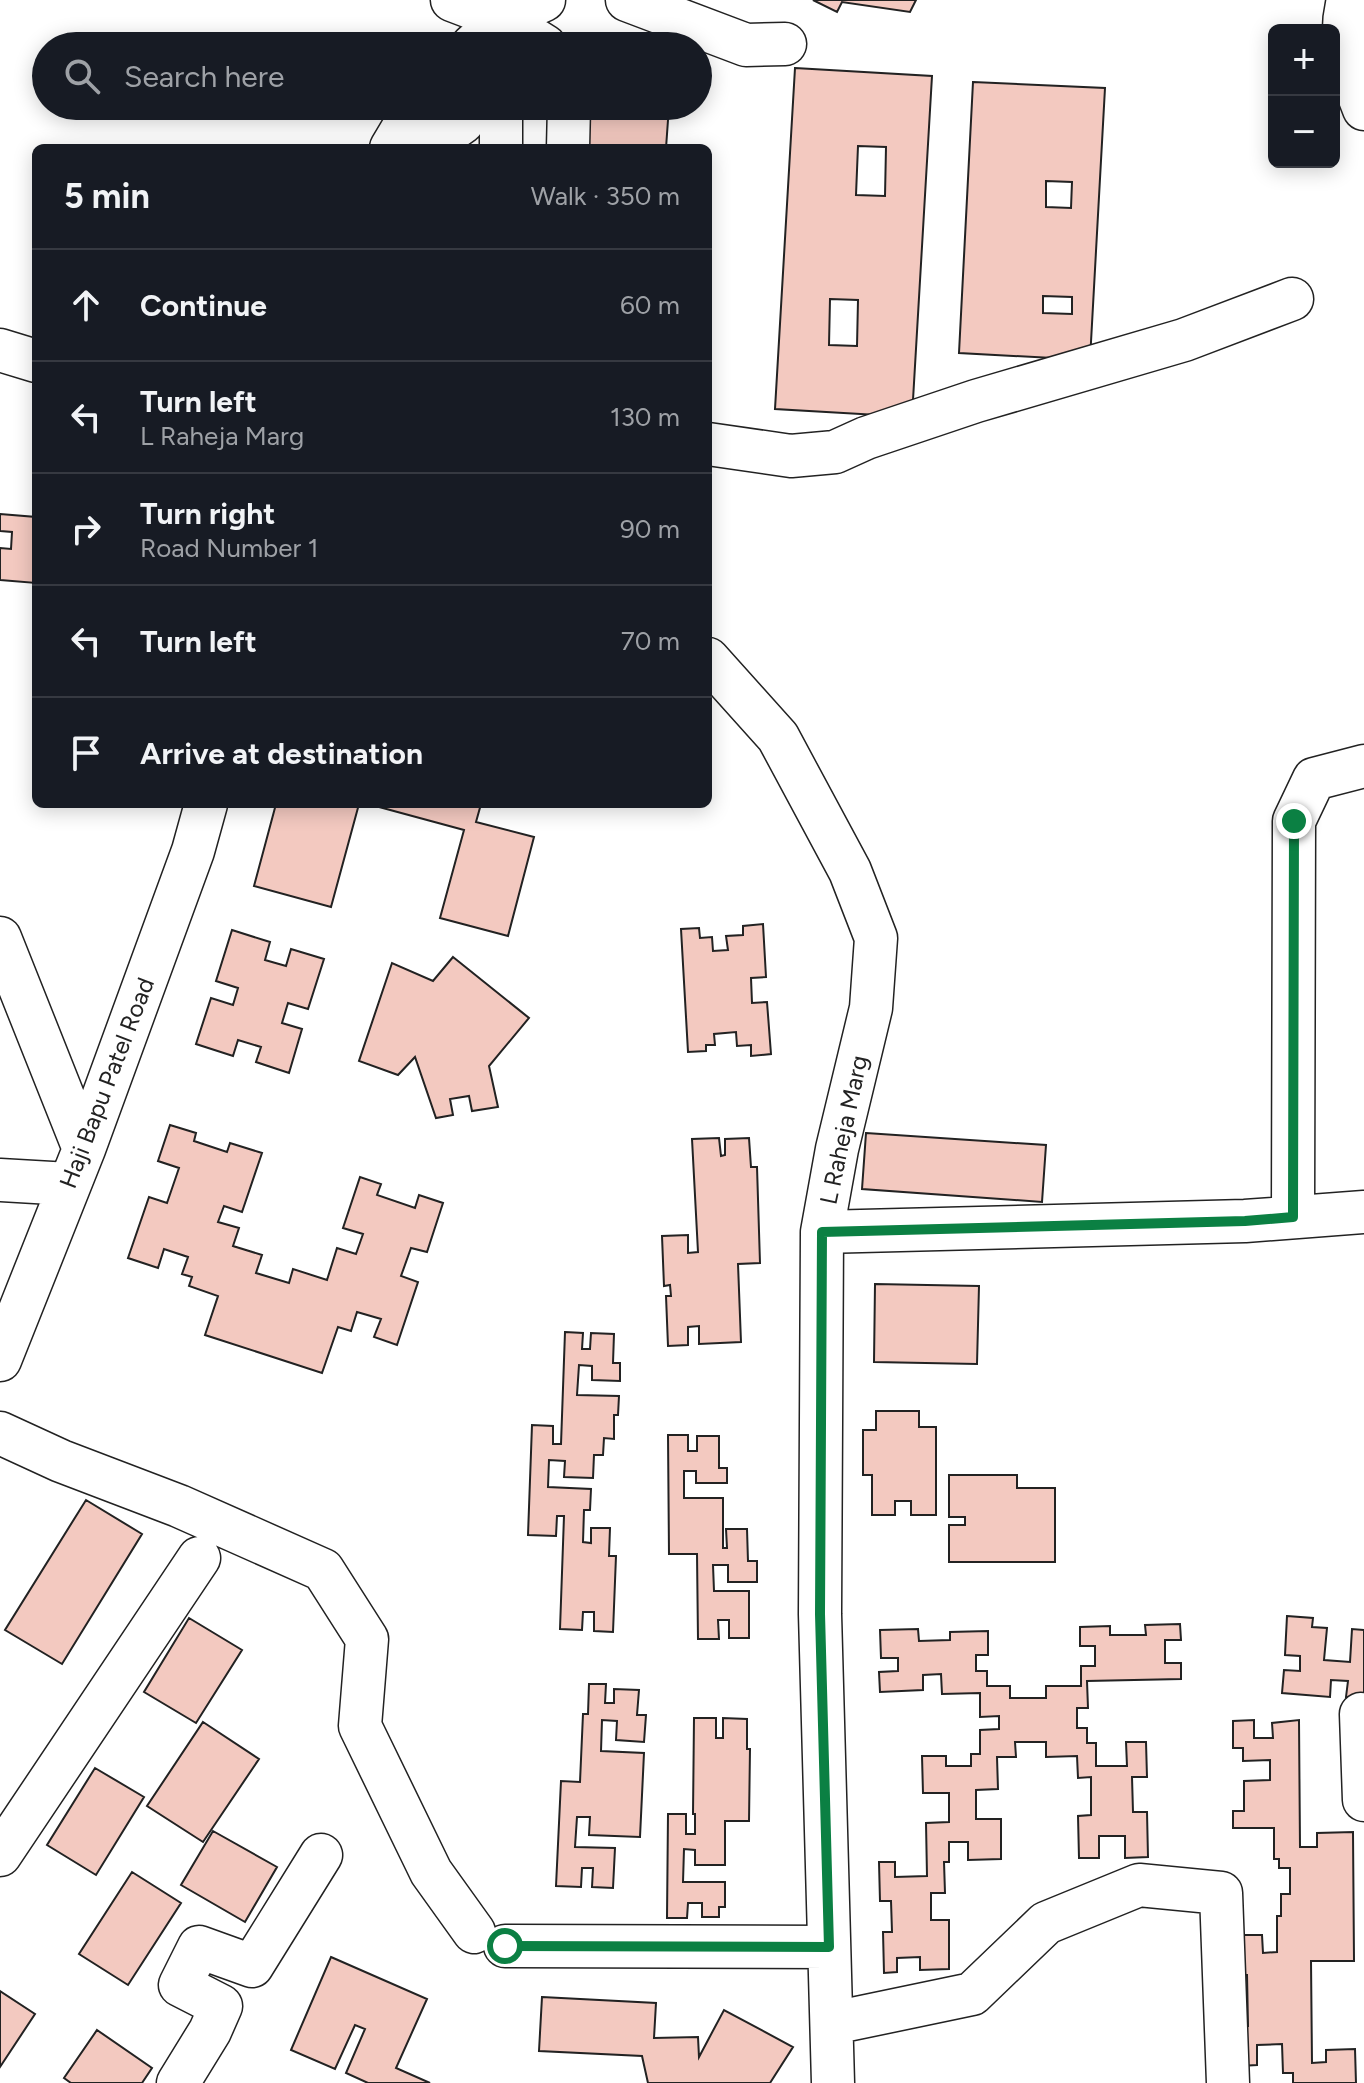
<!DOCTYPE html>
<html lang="en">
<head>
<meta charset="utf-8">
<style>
  :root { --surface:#171b24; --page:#242831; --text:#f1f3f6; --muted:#9ea1a6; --line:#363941 }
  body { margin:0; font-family:Figtree,sans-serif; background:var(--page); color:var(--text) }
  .controls { position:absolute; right:24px; top:24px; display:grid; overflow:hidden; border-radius:12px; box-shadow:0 4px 20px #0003 }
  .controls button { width:72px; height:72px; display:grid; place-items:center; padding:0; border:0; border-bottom:2px solid var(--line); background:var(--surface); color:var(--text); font:40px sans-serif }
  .stop { position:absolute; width:24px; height:24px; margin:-18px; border:6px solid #0b8043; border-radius:50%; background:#fff }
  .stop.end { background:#0b8043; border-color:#fff; box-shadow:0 2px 8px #0008 }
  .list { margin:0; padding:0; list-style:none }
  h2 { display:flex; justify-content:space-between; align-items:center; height:104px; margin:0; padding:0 32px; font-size:34px }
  h2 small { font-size:26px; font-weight:400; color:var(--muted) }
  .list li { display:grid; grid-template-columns:52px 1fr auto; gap:24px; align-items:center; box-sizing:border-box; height:112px; padding:0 32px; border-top:2px solid var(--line) }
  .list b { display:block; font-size:30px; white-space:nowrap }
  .list p { margin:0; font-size:26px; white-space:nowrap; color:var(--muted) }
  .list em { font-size:26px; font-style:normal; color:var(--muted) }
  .icon { flex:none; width:44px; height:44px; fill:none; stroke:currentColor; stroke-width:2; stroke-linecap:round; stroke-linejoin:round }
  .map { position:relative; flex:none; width:1364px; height:2083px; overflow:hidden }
  .search { position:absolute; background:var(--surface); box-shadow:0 4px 20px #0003; left:32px; top:32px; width:680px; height:88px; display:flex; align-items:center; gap:20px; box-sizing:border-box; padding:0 28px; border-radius:44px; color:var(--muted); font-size:30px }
  .panel { position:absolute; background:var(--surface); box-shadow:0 4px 20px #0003; left:32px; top:144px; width:680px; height:664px; border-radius:12px }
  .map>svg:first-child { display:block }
</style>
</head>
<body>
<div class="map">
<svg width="1364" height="2083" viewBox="0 0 1364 2083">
  <rect width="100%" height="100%" fill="#fff"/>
  <path fill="#f3c9c0" stroke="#222" stroke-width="2" fill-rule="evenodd" d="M 813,0 L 916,0 L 910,12 L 842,2 L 837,12 Z
    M 795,68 L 932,76 L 912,417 L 775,409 ZM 858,146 L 886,147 L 885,196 L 856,195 ZM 830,299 L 858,300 L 857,346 L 829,345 Z
    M 973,82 L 1105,88 L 1090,360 L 959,353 ZM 1046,181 L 1072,182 L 1071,208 L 1046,207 ZM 1043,296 L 1072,297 L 1072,314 L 1043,313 Z
    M 588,106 L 669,106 L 666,148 L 585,148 Z
    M 0,514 L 36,517 L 36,583 L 0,580 L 0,548 L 11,549 L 12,532 L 0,531 Z
    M 276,804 L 359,804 L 331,907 L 254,886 Z
    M 368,804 L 481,804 L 476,822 L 534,837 L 508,936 L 440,918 L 464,830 Z
    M 763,924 L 766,977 L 751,978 L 752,1003 L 767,1002 L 771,1054 L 751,1056 L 751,1045 L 737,1046 L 736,1032 L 714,1034 L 715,1045 L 706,1045 L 706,1051 L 688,1052 L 681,929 L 699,928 L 700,938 L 712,937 L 713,951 L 728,950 L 726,936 L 743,935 L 743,926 Z
    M 232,930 L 270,942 L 265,960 L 286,966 L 291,949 L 324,959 L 308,1009 L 288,1003 L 282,1023 L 302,1029 L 289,1073 L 256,1062 L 261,1047 L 238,1040 L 233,1056 L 196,1044 L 211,998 L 233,1005 L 238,988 L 216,981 Z
    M 453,957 L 529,1018 L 489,1066 L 498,1107 L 472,1111 L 469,1096 L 450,1099 L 453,1115 L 436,1118 L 415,1057 L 398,1075 L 359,1061 L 392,963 L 433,981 Z
    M 170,1125 L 196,1133 L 194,1141 L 227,1152 L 230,1143 L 262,1153 L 242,1212 L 224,1206 L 218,1222 L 239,1228 L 233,1246 L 262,1255 L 256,1273 L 289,1283 L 293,1269 L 327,1280 L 337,1248 L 356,1254 L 363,1234 L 343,1228 L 360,1177 L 381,1184 L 377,1195 L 415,1208 L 419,1195 L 443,1203 L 427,1252 L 411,1248 L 401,1276 L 418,1282 L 397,1345 L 374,1337 L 381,1319 L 357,1312 L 351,1331 L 338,1327 L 322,1373 L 205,1335 L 218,1296 L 189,1286 L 192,1277 L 182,1274 L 188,1257 L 164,1249 L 158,1268 L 128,1258 L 149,1197 L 167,1203 L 179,1168 L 158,1161 Z
    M 866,1133 L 1046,1145 L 1042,1202 L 862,1189 Z
    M 719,1138 L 721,1156 L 725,1155 L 725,1139 L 749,1138 L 751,1167 L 757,1167 L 760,1263 L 738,1264 L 741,1342 L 699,1344 L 699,1326 L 688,1327 L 688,1345 L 668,1346 L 666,1296 L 671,1296 L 670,1285 L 664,1286 L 662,1236 L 688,1235 L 688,1253 L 698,1252 L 692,1139 Z
    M 875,1284 L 979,1286 L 977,1364 L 874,1362 Z
    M 565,1332 L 583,1333 L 582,1349 L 590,1349 L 591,1333 L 614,1334 L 613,1363 L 620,1363 L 620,1381 L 592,1380 L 592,1366 L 579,1365 L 577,1395 L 619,1396 L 618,1415 L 614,1415 L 614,1439 L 604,1438 L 603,1455 L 594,1455 L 593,1478 L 564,1477 L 565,1461 L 549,1460 L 548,1487 L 591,1489 L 590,1510 L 584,1510 L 583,1542 L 591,1543 L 591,1528 L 610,1528 L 609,1556 L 616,1556 L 613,1632 L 594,1631 L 594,1612 L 583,1612 L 582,1630 L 560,1629 L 564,1516 L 557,1516 L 556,1536 L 528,1535 L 532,1425 L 553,1426 L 553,1444 L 561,1444 Z
    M 876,1411 L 919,1411 L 919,1427 L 936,1427 L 936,1515 L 911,1515 L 911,1501 L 895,1501 L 895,1515 L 872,1515 L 872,1475 L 863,1475 L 863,1430 L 876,1430 Z
    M 668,1435 L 688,1435 L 688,1451 L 697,1451 L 697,1436 L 719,1436 L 719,1468 L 727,1468 L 727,1483 L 696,1483 L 696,1471 L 684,1471 L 684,1498 L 723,1498 L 723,1548 L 727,1548 L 726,1529 L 747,1529 L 748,1561 L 757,1561 L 757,1582 L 728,1582 L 728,1565 L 713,1565 L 714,1591 L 749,1591 L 749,1638 L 729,1638 L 729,1620 L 718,1620 L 719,1639 L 698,1639 L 697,1554 L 669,1554 Z
    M 949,1475 L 1017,1475 L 1017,1488 L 1055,1488 L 1055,1562 L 949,1562 L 949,1525 L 965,1525 L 965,1517 L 949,1517 Z
    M 86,1500 L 142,1534 L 62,1664 L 5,1630 Z
    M 1287,1616 L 1313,1618 L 1312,1627 L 1327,1628 L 1324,1660 L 1350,1662 L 1352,1629 L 1364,1630 L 1364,1699 L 1346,1697 L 1348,1681 L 1331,1680 L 1330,1697 L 1282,1693 L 1284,1670 L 1300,1671 L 1300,1656 L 1285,1655 Z
    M 189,1618 L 242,1650 L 196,1723 L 144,1692 Z
    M 1180,1624 L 1181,1640 L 1165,1640 L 1165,1663 L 1181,1663 L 1181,1679 L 1087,1681 L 1088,1708 L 1077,1708 L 1077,1728 L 1087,1728 L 1087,1743 L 1096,1743 L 1096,1766 L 1127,1766 L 1126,1742 L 1146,1742 L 1147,1777 L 1132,1777 L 1133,1812 L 1147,1812 L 1148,1857 L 1125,1858 L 1125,1836 L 1099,1836 L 1099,1858 L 1079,1858 L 1078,1816 L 1091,1815 L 1091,1777 L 1078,1778 L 1077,1756 L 1046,1757 L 1046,1742 L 1015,1742 L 1016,1757 L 997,1757 L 998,1789 L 976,1790 L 976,1819 L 1001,1819 L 1001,1859 L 968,1860 L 968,1842 L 949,1842 L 949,1862 L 944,1862 L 945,1893 L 931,1893 L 931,1920 L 949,1920 L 949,1969 L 920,1970 L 920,1957 L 897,1958 L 897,1972 L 884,1973 L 883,1932 L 892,1932 L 891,1901 L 880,1901 L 879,1862 L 895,1862 L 895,1877 L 927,1876 L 926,1823 L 949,1822 L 949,1793 L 923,1793 L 922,1756 L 946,1756 L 946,1766 L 971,1766 L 971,1754 L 980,1754 L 980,1730 L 999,1729 L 999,1716 L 980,1717 L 980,1693 L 942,1694 L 941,1674 L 923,1675 L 923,1690 L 880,1692 L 879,1672 L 898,1671 L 898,1658 L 881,1658 L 880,1630 L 918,1629 L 919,1641 L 950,1640 L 950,1632 L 988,1631 L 988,1655 L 976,1655 L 976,1671 L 987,1671 L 987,1686 L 1010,1686 L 1010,1698 L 1046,1698 L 1046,1686 L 1081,1686 L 1081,1666 L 1095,1666 L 1095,1646 L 1080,1646 L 1080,1627 L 1110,1626 L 1110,1635 L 1146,1635 L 1145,1625 Z
    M 589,1684 L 606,1684 L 605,1703 L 614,1703 L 614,1689 L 639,1690 L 637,1715 L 646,1715 L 644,1742 L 616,1740 L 617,1721 L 602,1720 L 601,1751 L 644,1753 L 640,1837 L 589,1835 L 590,1817 L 577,1817 L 575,1847 L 615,1848 L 613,1888 L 592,1887 L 593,1868 L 582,1868 L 581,1887 L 556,1886 L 561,1781 L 580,1782 L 583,1714 L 588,1714 Z
    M 694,1718 L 716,1718 L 716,1738 L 723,1738 L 723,1718 L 747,1719 L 747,1749 L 750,1749 L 749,1821 L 725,1821 L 725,1865 L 695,1865 L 695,1850 L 684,1849 L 683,1882 L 725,1882 L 725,1907 L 719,1907 L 719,1917 L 702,1917 L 702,1903 L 688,1903 L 687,1918 L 667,1918 L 668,1814 L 686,1814 L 686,1834 L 695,1834 L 695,1814 L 693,1814 Z
    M 1254,1720 L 1254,1738 L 1273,1738 L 1272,1723 L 1299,1720 L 1300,1847 L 1317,1847 L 1317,1833 L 1353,1832 L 1354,1961 L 1311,1961 L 1312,2063 L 1326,2062 L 1326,2050 L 1355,2049 L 1356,2083 L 1293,2083 L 1293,2073 L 1283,2073 L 1282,2044 L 1257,2045 L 1257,2065 L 1240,2066 L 1240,2026 L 1248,2026 L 1247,1975 L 1241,1975 L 1241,1935 L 1262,1935 L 1263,1953 L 1277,1952 L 1277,1916 L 1281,1916 L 1281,1894 L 1290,1894 L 1290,1868 L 1279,1868 L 1279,1859 L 1274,1859 L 1274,1828 L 1233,1828 L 1233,1811 L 1244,1811 L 1244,1781 L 1270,1780 L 1270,1760 L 1243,1761 L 1243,1748 L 1233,1748 L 1233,1721 Z
    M 203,1722 L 259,1759 L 203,1842 L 147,1806 Z
    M 95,1768 L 144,1797 L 96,1875 L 47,1845 Z
    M 213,1831 L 277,1867 L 245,1922 L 181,1885 Z
    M 132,1872 L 181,1903 L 128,1985 L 79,1954 Z
    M 331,1957 L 427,1999 L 396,2068 L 430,2083 L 368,2083 L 346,2073 L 365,2029 L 355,2025 L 335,2069 L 291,2050 Z
    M 0,1991 L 35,2014 L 0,2067 Z
    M 542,1997 L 656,2003 L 654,2038 L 698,2037 L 699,2057 L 724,2010 L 793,2047 L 770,2083 L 648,2083 L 642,2056 L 539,2051 Z
    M 97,2030 L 152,2068 L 142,2083 L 71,2083 L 64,2078 Z"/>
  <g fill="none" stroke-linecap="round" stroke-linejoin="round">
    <g stroke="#222" stroke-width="45">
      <path id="minor" d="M 452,0 L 502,19 L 545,46
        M 627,0 L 746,45 L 785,44
        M 1348,0 C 1337,42 1349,71 1364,109
        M 472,46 L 502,19 L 544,0
        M 391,148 L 416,106
        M 434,148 L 443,136 L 463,122
        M 501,148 L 501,106
        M 568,148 L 569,106
        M 0,350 L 36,361
        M 708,444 L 791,456 L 835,452 L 866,438 L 976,401 L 1184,340 L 1292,299
        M 708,659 L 778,737 L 850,871 L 876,938 L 871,1008 L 837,1149 L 822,1232 L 820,1614 L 833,2083
        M 0,938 L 84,1149
        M 0,1180 L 69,1184
        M 1293,1217 L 1294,821 L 1314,779 L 1364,766
        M 822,1232 L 1245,1221 L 1364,1212
        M 0,1360 L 84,1149 L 193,851 L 206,804
        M 0,1433 L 61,1461 L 179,1506 L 323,1570 L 367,1639 L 360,1726 L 431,1872 L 474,1932
        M 1361,1714 L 1364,1800
        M 0,1855 L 199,1558
        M 505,1946 L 829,1947
        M 833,2023 L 972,1994 L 1046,1923 L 1139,1885 L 1221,1893 L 1228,2083
        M 178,2083 L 210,2031 L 221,2006 L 180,1985 L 199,1947 L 252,1966 L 321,1855"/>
    </g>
    <use href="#minor" stroke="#fff" stroke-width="42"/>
  </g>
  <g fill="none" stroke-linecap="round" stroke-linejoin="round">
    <path stroke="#0b8043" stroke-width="10" d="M 505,1946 L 829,1947 L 820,1614 L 822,1232 L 1245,1221 L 1293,1217 L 1294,821"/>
  </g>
  <g text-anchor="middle" stroke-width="6" stroke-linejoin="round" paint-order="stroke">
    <g font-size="24" fill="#222" stroke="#fff">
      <text transform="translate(107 1083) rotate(-69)" y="8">Haji Bapu Patel Road</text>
      <text transform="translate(844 1130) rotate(-78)" y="8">L Raheja Marg</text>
    </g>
  </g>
</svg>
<div class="controls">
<button>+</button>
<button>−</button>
</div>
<div class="stop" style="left:505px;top:1946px"></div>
<div class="stop end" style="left:1294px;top:821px"></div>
<div class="search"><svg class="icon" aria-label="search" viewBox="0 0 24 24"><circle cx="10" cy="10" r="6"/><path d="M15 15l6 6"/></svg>Search here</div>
<section class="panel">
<h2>5 min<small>Walk · 350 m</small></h2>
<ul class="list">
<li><svg class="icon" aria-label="ahead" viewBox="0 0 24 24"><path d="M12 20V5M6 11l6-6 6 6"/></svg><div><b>Continue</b></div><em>60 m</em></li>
<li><svg class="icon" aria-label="left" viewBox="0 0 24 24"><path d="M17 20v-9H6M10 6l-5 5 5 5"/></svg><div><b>Turn left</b><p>L Raheja Marg</p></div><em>130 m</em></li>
<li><svg class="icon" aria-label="right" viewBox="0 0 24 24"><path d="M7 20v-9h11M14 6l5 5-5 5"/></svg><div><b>Turn right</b><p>Road Number 1</p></div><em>90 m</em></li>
<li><svg class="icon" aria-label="left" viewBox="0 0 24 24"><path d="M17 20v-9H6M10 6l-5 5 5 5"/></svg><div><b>Turn left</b></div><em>70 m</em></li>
<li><svg class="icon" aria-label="arrive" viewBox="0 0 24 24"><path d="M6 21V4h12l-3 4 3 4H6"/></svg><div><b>Arrive at destination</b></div></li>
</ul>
</section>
</div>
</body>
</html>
